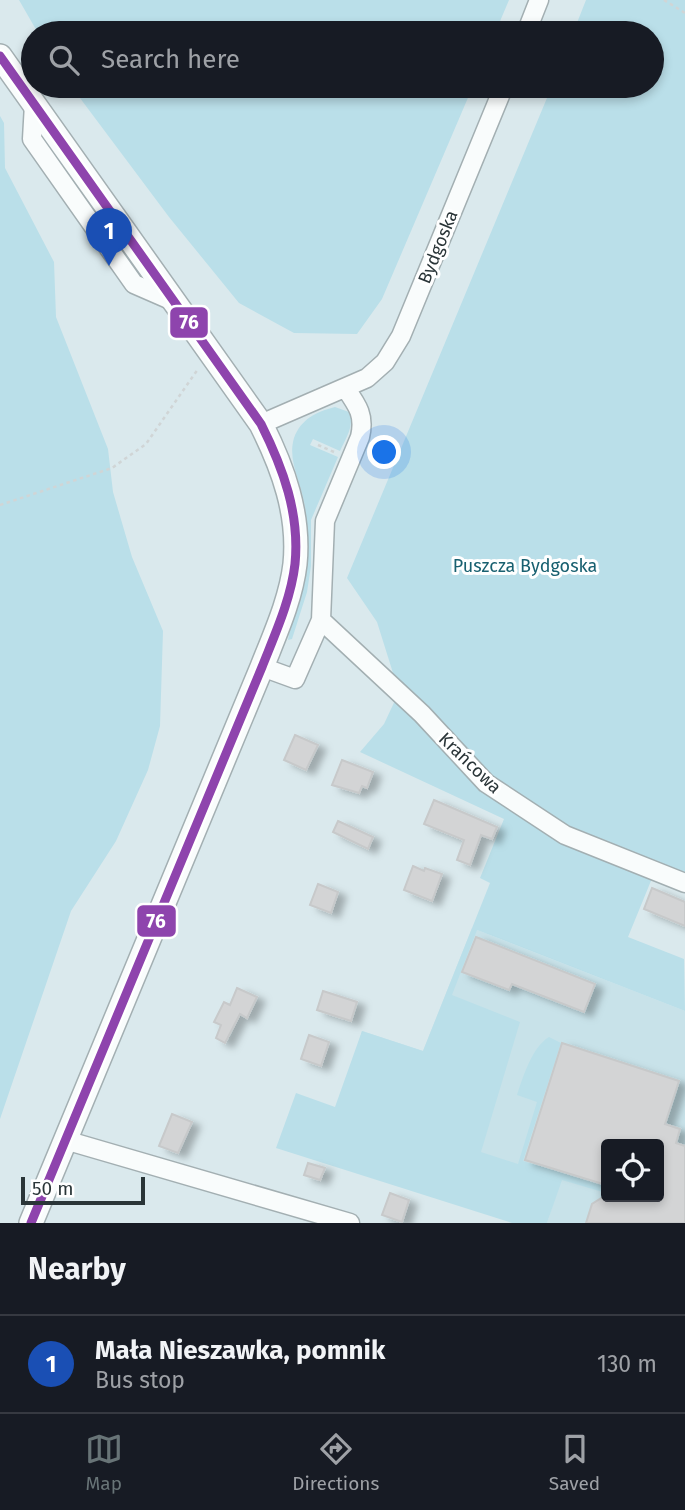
<!DOCTYPE html>
<html lang="en">
<head>
<meta charset="utf-8">
<style>
  :root { --surface:#171b24; --page:#20242c; --text:#f1f3f6; --muted:#9ea1a6; --line:#363941; --accent:#687477 }
  body { margin:0; font-family:"Fira Sans",sans-serif; background:var(--page); color:var(--text) }
  .controls { position:absolute; right:21px; bottom:21px; display:grid; overflow:hidden; border-radius:7px; box-shadow:0 4px 10px #0003 }
  .controls button { width:63px; height:63px; display:grid; place-items:center; padding:0; border:0; border-bottom:2px solid var(--line); background:var(--surface); color:var(--text); font:35px sans-serif }
  .scale { position:absolute; left:21px; bottom:18px; width:124px; box-sizing:border-box; padding-left:7px; border:4px solid #2a3538; border-top:0; font-size:19px; line-height:24px; white-space:nowrap; color:#2a3538; -webkit-text-stroke:5px #fff; paint-order:stroke }
  .you { position:absolute; left:385px; top:453px; width:24px; height:24px; margin:-18px; border:5px solid #fff; border-radius:50%; background:#1a73e8; box-shadow:0 0 0 10px #1a73e833 }
  .badge { display:grid; place-items:center; width:46px; height:46px; border-radius:50%; background:var(--accent); color:#fff; font-size:23px; font-weight:700 }
  .pin { position:absolute; translate:-50% -58px; filter:drop-shadow(0 2px 4px #0008) }
  .pin::after { content:''; position:absolute; top:37px; width:24px; height:21px; background:inherit; clip-path:polygon(0 0,100% 0,50% 100%) }
  .list { margin:0; padding:0; list-style:none }
  h2 { display:flex; justify-content:space-between; align-items:center; height:91px; margin:0; padding:0 28px; font-size:30px }
  h2 small { font-size:23px; font-weight:400; color:var(--muted) }
  .list li { display:grid; grid-template-columns:46px 1fr auto; gap:21px; align-items:center; box-sizing:border-box; height:98px; padding:0 28px; border-top:2px solid var(--line) }
  .list b { display:block; font-size:26px; white-space:nowrap }
  .list p { margin:0; font-size:23px; white-space:nowrap; color:var(--muted) }
  .list em { font-size:23px; font-style:normal; color:var(--muted) }
  .icon { flex:none; width:38px; height:38px; fill:none; stroke:currentColor; stroke-width:2; stroke-linecap:round; stroke-linejoin:round }
  .map { position:relative; flex:none; width:685px; height:1223px; overflow:hidden }
  .search { position:absolute; background:var(--surface); box-shadow:0 4px 10px #0003; left:21px; right:21px; top:21px; height:77px; display:flex; align-items:center; gap:18px; box-sizing:border-box; padding:0 24px; border-radius:38px; color:var(--muted); font-size:26px }
  .sheet { height:189px; background:var(--surface) }
  nav { display:flex; justify-content:space-around; align-items:center; box-sizing:border-box; height:98px; border-top:2px solid var(--line); background:var(--surface); font-size:19px; color:var(--muted) }
  nav a { display:grid; justify-items:center; gap:4px }
  nav .on { color:var(--accent) }
  .map>svg:first-child { display:block }
</style>
</head>
<body>
<div class="map">
<svg width="685" height="1223" viewBox="0 0 685 1223">
  <defs>
    <filter id="shadow"><feDropShadow dx="8" dy="4.5" stdDeviation="3.5" flood-color="#0004"/></filter>
  </defs>
  <rect width="100%" height="100%" fill="#dae9ed"/>
  <path fill="#c8e2e9" fill-rule="evenodd" d="M 472,928 L 685,1011 L 685,1223 L 547,1223 L 561,1179 L 340,1108 L 362,1031 L 423,1051 ZM 606,1144 L 659,1144 L 659,1197 L 606,1197 Z"/>
  <path fill="#badfe9" d="M 19,0 L 509,0 L 495,33 L 38,33 Z
    M 586,0 L 685,0 L 685,883 L 655,871 L 628,937 L 684,959 L 685,1011 L 477,930 L 452,995 L 520,1022 L 481,1152 L 518,1164 L 537,1102 L 517,1095 C 523,1077 532,1047 549,1037 L 561,1043 L 523,1161 L 606,1187 L 606,1193 L 562,1180 L 547,1223 L 512,1223 L 276,1148 L 296,1093 L 335,1107 L 362,1031 L 423,1051 L 490,883 L 480,878 L 504,819 L 360,752 L 384,724 L 399,692 L 377,622 L 347,578 L 552,86 L 652,86 L 652,33 L 573,33 Z
    M 71,86 L 473,86 L 382,299 L 357,334 L 294,333 L 239,303 L 169,217 Z
    M 0,116 L 4,123 L 5,168 L 54,262 L 56,317 L 108,449 L 113,492 L 132,557 L 163,631 L 160,726 L 148,770 L 116,841 L 71,911 L 0,1119 Z
    M 335,407 L 349,412 C 355,425 346,438 340,451 L 313,439 L 310,445 L 338,457 L 311,520 L 311,566 L 307,592 L 292,639 L 288,640 C 290,625 297,609 301,593 C 308,565 309,535 305,507 C 302,484 287,461 294,438 C 301,419 316,412 335,407 Z"/>
  <path fill="#d3d4d5" stroke="#c7c9ca" stroke-width="2" filter="url(#shadow)" d="M 295,735 L 318,745 L 306,770 L 284,760 Z
    M 342,760 L 373,772 L 367,788 L 362,786 L 359,793 L 332,785 Z
    M 434,800 L 497,827 L 492,839 L 481,835 L 470,865 L 457,860 L 464,840 L 424,824 Z
    M 338,821 L 373,837 L 368,849 L 333,832 Z
    M 413,866 L 424,871 L 425,868 L 442,874 L 432,901 L 404,890 Z
    M 318,884 L 338,892 L 331,913 L 310,905 Z
    M 652,888 L 685,902 L 685,926 L 644,909 Z
    M 476,937 L 595,984 L 584,1012 L 512,984 L 509,990 L 462,972 Z
    M 237,988 L 257,997 L 247,1018 L 240,1014 L 225,1043 L 216,1038 L 221,1025 L 214,1022 L 224,1002 L 230,1005 Z
    M 323,991 L 357,1002 L 351,1021 L 317,1010 Z
    M 309,1035 L 329,1042 L 321,1066 L 301,1059 Z
    M 562,1043 L 679,1081 L 665,1124 L 680,1129 L 676,1143 L 685,1146 L 685,1223 L 586,1223 L 592,1204 L 603,1197 L 659,1197 L 659,1144 L 606,1144 L 606,1185 L 525,1160 Z
    M 172,1114 L 192,1122 L 178,1153 L 159,1146 Z
    M 308,1163 L 325,1168 L 320,1180 L 304,1175 Z
    M 390,1193 L 409,1200 L 402,1222 L 382,1215 Z"/>
  <g fill="none" stroke-linecap="round" stroke-linejoin="round">
    <g stroke="#a3afb2" stroke-width="21">
      <path id="minor" d="M 526,33 L 539,0
        M 34,104 L 32,139 L 134,284 L 173,301
        M 261,424 L 367,378 L 385,362 L 401,336 L 504,86
        M 321,620 L 422,714 L 486,783 L 565,835 L 685,883
        M 262,667 L 295,679 L 321,620 L 325,521 L 360,437 C 365,416 358,406 346,389
        M 65,1140 L 350,1223"/>
    </g>
    <g stroke="#a3afb2" stroke-width="26">
      <path id="major" d="M 0,56 L 261,424 C 283,468 300,514 295,564 C 291,599 275,634 262,667 L 31,1223"/>
    </g>
    <path stroke="#d0d5d6" stroke-width="2.5" stroke-dasharray="3.5 3.5" stroke-linecap="butt" d="M 664,0 L 685,13
      M 318,445 L 334,452
      M 0,505 L 112,468 L 146,444 L 198,369"/>
    <use href="#minor" stroke="#f9fcfc" stroke-width="18"/>
    <use href="#major" stroke="#f9fcfc" stroke-width="23"/>
    <g stroke="#fff" stroke-width="14">
      <path id="bus-1" d="M 0,56 L 261,424 C 283,468 300,514 295,564 C 291,599 275,634 262,667 L 31,1223"/>
    </g>
    <use href="#bus-1" stroke="#8e44ad" stroke-width="9"/>
  </g>
  <g text-anchor="middle" stroke-width="6" stroke-linejoin="round" paint-order="stroke">
    <g font-size="18" fill="#2a3538" stroke="#fff">
      <text transform="translate(438 247) rotate(-68)" y="6">Bydgoska</text>
      <text transform="translate(470 763) rotate(44)" y="6">Krańcowa</text>
    </g>
    <g font-size="18" fill="#186070" stroke="#fff">
      <text x="525" y="572">Puszcza Bydgoska</text>
    </g>
  </g>
  <g stroke="#fff" stroke-width="2.5">
    <rect x="169" y="306" width="40" height="33" rx="7" fill="#8e44ad"/>
    <rect x="136" y="904" width="41" height="34" rx="7" fill="#8e44ad"/>
  </g>
  <g font-size="19" text-anchor="middle" font-weight="bold" fill="#fff">
    <text x="189" y="329">76</text>
    <text x="156" y="928">76</text>
  </g>
</svg>
<div class="controls">
<button><svg class="icon" aria-label="locate" viewBox="0 0 24 24"><circle cx="12" cy="12" r="6"/><path d="M12 2v4M12 18v4M2 12h4M18 12h4"/></svg></button>
</div>
<div class="scale">50 m</div>
<div class="you"></div>
<div class="pin badge" style="left:109px;top:266px;background:#1a4fb4">1</div>
<div class="search"><svg class="icon" aria-label="search" viewBox="0 0 24 24"><circle cx="10" cy="10" r="6"/><path d="M15 15l6 6"/></svg>Search here</div>
</div>
<section class="sheet">
<h2>Nearby<small></small></h2>
<ul class="list">
<li><span class="badge" style="background:#1a4fb4">1</span><div><b>Mała Nieszawka, pomnik</b><p>Bus stop</p></div><em>130 m</em></li>
</ul>
</section>
<nav>
<a class="on"><svg class="icon" aria-label="map" viewBox="0 0 24 24"><path d="M3 6l6-2 6 2 6-2v14l-6 2-6-2-6 2zM9 4v14M15 6v14"/></svg>Map</a>
<a><svg class="icon" aria-label="directions" viewBox="0 0 24 24"><path d="M12 3l9 9-9 9-9-9zM9 14v-3h6M13 9l2 2-2 2"/></svg>Directions</a>
<a><svg class="icon" aria-label="saved" viewBox="0 0 24 24"><path d="M7 4h10v16l-5-4-5 4z"/></svg>Saved</a>
</nav>
</body>
</html>
